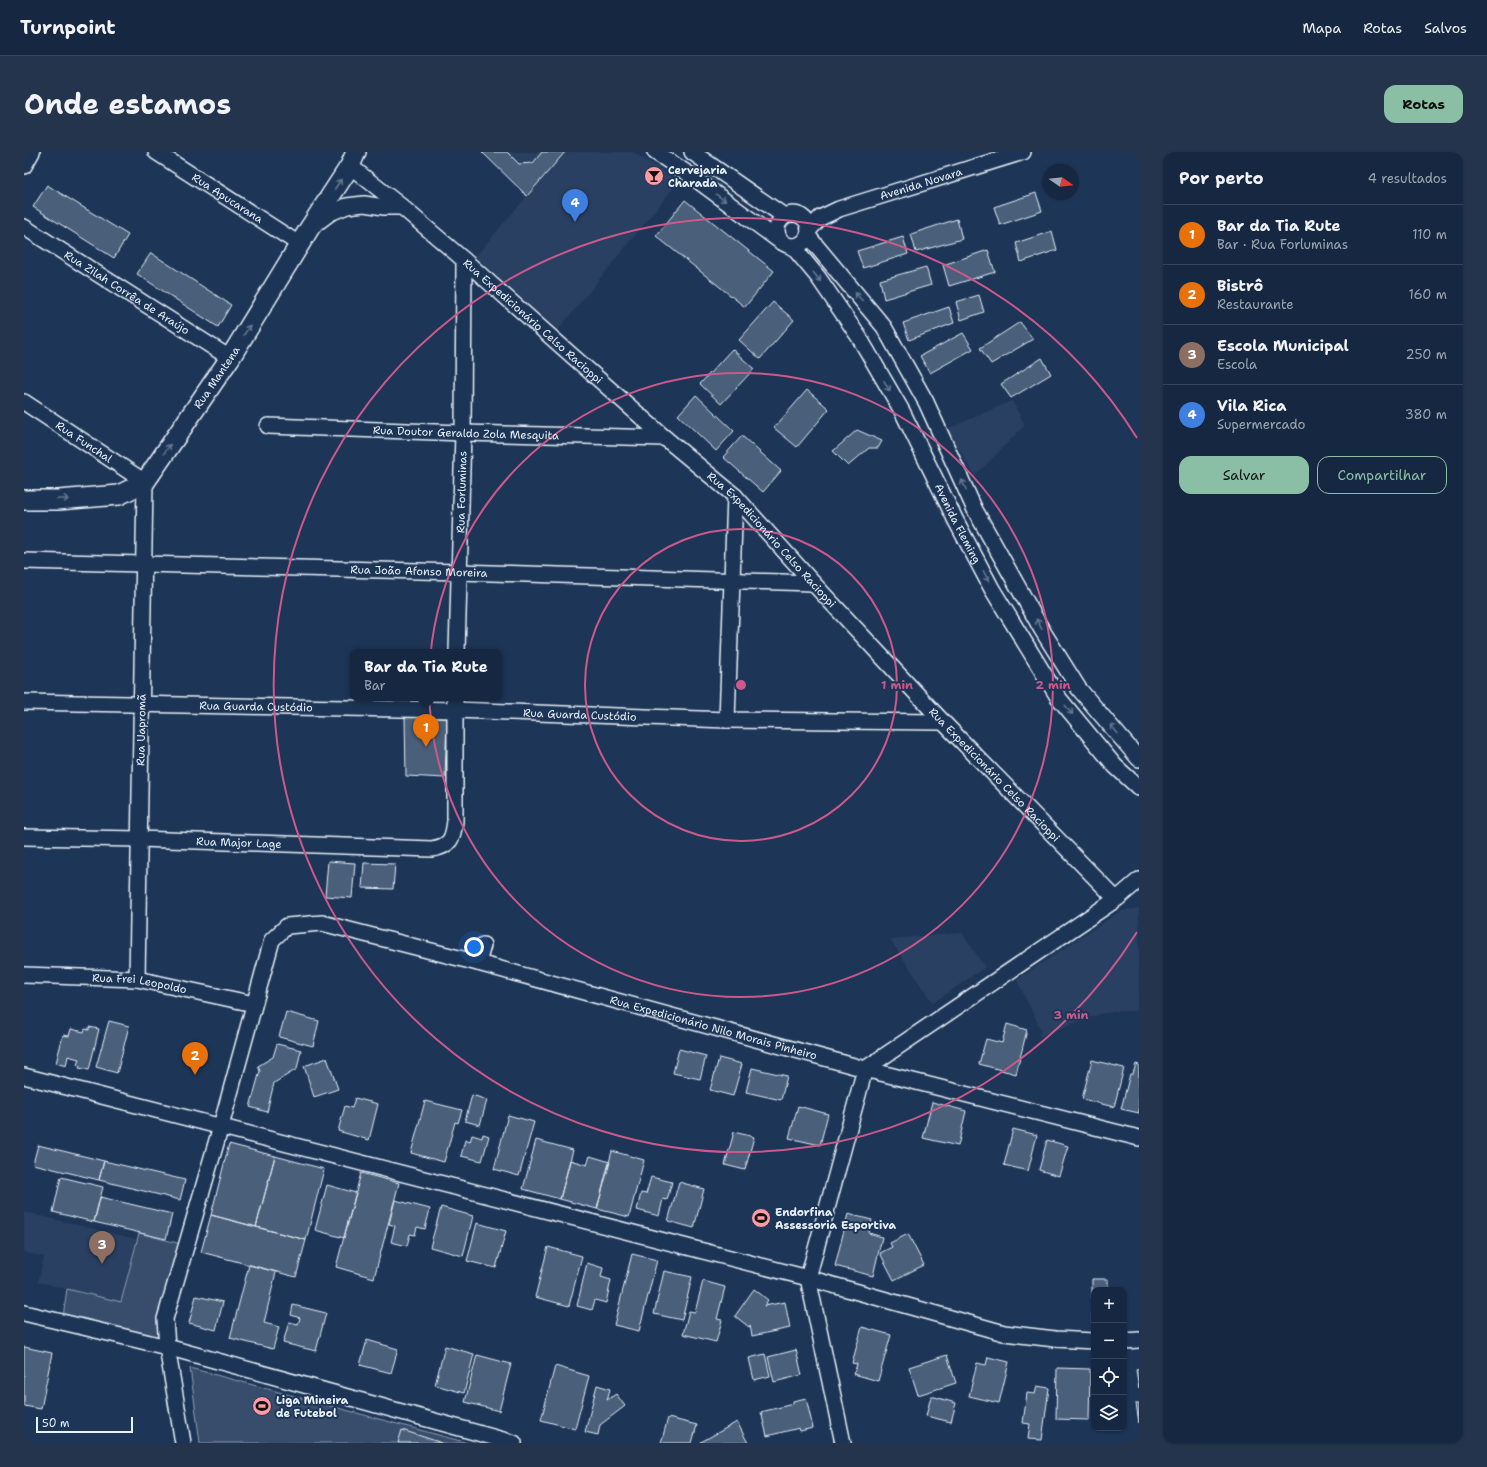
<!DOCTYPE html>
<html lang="pt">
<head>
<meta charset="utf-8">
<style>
  :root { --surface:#162841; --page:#23344c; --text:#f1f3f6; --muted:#9ea6b1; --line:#35445a; --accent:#8abfa5 }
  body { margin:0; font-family:"Shantell Sans",sans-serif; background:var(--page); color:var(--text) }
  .controls { position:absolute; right:12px; bottom:12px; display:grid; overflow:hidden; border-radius:8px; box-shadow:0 1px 3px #0004 }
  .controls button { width:36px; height:36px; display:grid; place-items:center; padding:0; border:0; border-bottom:1px solid var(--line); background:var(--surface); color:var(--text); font:20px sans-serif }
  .compass { position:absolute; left:1019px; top:12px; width:36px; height:36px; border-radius:50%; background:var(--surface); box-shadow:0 1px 3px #0004; rotate:104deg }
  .scale { position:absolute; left:12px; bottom:10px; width:97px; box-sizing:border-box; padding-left:4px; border:2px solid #e8f1f8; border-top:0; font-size:11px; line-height:14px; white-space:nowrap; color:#e8f1f8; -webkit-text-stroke:3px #1d3557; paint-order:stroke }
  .you { position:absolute; left:450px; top:795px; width:14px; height:14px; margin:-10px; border:3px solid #fff; border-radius:50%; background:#1a73e8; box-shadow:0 0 0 6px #1a73e833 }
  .badge { display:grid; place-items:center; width:26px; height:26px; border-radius:50%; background:var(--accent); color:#fff; font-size:13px; font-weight:700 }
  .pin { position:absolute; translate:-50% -33px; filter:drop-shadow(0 1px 2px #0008) }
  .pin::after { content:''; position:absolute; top:21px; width:14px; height:12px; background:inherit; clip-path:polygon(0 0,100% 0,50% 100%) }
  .popup { position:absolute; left:326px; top:497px; width:152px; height:52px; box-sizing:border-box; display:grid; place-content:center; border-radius:8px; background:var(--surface); filter:drop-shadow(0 1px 3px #0005); font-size:13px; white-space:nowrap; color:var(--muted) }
  .popup b { font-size:15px; color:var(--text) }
  .popup::after { content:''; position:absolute; left:50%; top:100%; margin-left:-8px; border:8px solid transparent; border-top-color:var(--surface) }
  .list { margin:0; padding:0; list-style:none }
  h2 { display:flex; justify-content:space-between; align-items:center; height:52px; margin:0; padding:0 16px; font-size:17px }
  h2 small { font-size:13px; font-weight:400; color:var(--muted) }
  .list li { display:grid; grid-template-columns:26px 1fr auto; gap:12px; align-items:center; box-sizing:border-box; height:60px; padding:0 16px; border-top:1px solid var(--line) }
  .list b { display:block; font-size:15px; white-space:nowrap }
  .list p { margin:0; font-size:13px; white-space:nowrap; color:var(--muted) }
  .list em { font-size:13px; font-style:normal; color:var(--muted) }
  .actions { display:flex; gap:8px; padding:12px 16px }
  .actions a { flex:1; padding:9px 0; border:1px solid var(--accent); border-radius:12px; text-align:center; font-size:14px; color:var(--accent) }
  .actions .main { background:var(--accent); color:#111 }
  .icon { flex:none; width:22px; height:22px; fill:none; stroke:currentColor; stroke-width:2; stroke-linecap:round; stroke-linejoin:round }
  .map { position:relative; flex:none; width:1115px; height:1291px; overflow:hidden; border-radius:12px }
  header { display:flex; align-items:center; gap:24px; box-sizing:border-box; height:56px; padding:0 20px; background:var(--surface); border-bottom:1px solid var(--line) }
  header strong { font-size:19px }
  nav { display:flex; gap:22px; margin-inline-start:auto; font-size:14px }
  .intro { display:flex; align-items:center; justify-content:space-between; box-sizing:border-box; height:96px; padding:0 24px }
  h1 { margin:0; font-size:28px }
  .button { padding:10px 18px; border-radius:12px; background:var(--accent); color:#111; font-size:14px; font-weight:700 }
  main { display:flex; gap:24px; padding:0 24px }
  aside { flex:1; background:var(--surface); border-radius:12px; box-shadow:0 1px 3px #0004 }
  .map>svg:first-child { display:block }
</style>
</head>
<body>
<header>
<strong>Turnpoint</strong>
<nav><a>Mapa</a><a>Rotas</a><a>Salvos</a></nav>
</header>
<div class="intro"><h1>Onde estamos</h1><a class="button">Rotas</a></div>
<main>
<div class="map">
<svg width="1115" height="1291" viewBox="0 0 1115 1291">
  <rect width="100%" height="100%" fill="#1d3557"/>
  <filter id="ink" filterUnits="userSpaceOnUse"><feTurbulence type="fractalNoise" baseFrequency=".025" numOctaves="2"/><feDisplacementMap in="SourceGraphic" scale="8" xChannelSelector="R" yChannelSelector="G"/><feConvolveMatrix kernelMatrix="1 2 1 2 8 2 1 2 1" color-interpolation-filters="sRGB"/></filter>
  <g filter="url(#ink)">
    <path fill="#2a4162" d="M 458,0 L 609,0 L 655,29 L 534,178 L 451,105 L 503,44 Z
      M 988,249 L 1001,273 L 951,324 L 923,277 Z
      M 1115,756 L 1115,859 L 1095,859 L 1076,862 L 1015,884 L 1017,878 L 993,828 L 1081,769 L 1098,759 Z
      M 938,781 L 961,815 L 909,851 L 866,787 Z
      M 0,1060 L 112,1087 L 97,1150 L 14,1130 L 20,1105 L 0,1100 Z"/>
    <path fill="#374d6c" stroke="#909fb2" d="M 115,1081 L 157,1092 L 140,1194 L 39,1165 L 43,1137 L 97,1150 Z
      M 166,1216 L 444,1291 L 176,1291 Z"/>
    <path fill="#495e7a" stroke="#e8f1f8" d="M 458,0 L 483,0 L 495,12 L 509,11 L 518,0 L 541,0 L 503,44 Z
      M 23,33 L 104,83 L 90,106 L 9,55 Z
      M 1012,41 L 1018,59 L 976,73 L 970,55 Z
      M 661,48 L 750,119 L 721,155 L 632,84 Z
      M 933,67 L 938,87 L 892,100 L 887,82 Z
      M 1028,79 L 1033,98 L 997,110 L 992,91 Z
      M 879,85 L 884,102 L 839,116 L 833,99 Z
      M 964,98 L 971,120 L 925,134 L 919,113 Z
      M 127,101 L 207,153 L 194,175 L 113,122 Z
      M 902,115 L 907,133 L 860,147 L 856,128 Z
      M 955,143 L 960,160 L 937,168 L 932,150 Z
      M 749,150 L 770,168 L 736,207 L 715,188 Z
      M 925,155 L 930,171 L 885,188 L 879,171 Z
      M 996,170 L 1009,187 L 967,212 L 956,196 Z
      M 939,181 L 949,197 L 906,221 L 896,204 Z
      M 708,197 L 730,217 L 697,252 L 676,232 Z
      M 1018,206 L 1027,222 L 987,246 L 977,232 Z
      M 783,238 L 805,257 L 773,295 L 750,276 Z
      M 672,243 L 710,279 L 692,299 L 654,263 Z
      M 833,278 L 858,289 L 854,296 L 845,296 L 824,314 L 809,299 Z
      M 718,284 L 757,319 L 739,340 L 699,305 Z
      M 381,565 L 423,566 L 421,626 L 382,624 Z
      M 304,709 L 331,711 L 328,746 L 301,744 Z
      M 340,711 L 371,712 L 369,737 L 338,736 Z
      M 262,860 L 295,869 L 289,894 L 255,885 Z
      M 85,869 L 105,874 L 93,921 L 72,915 Z
      M 983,872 L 1003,878 L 992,922 L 955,912 L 962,887 L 978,891 Z
      M 65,875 L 75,877 L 65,918 L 55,916 L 56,914 L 53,913 L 55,907 L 44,904 L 42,914 L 32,911 L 39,883 L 45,884 L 47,877 L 60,880 L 61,877 L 65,878 Z
      M 253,892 L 277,898 L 273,917 L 250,931 L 243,960 L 226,955 L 236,919 L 234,914 L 249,905 Z
      M 655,897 L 682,904 L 676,927 L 649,921 Z
      M 303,906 L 314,937 L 290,945 L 280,914 Z
      M 695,906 L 718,912 L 709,944 L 686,938 Z
      M 1068,908 L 1100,916 L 1090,955 L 1058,947 Z
      M 1112,912 L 1115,913 L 1115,961 L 1097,957 L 1106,922 L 1109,922 Z
      M 728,916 L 763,924 L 757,948 L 722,940 Z
      M 448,943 L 463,948 L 456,973 L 441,969 Z
      M 331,946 L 354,952 L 345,988 L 314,979 L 321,954 L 328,956 Z
      M 401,949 L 438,958 L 434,971 L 431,970 L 420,1010 L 387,1001 Z
      M 908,950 L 942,959 L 934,994 L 899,986 Z
      M 774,954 L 804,962 L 796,993 L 765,986 Z
      M 484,963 L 510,970 L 495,1024 L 470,1017 Z
      M 989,977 L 1013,983 L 1004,1019 L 980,1013 Z
      M 710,980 L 730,985 L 721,1018 L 701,1013 Z
      M 459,982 L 465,984 L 458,1009 L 437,1004 L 441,988 L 446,990 L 448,983 L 458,986 Z
      M 512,988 L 549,998 L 536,1047 L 499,1037 Z
      M 1023,988 L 1044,994 L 1035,1024 L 1015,1018 Z
      M 205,992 L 251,1004 L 232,1075 L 187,1063 Z
      M 14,993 L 80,1009 L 75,1028 L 9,1012 Z
      M 588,999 L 620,1008 L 605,1065 L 573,1057 Z
      M 251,1004 L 300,1017 L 282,1088 L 232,1075 Z
      M 566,1004 L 586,1010 L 573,1057 L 536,1047 L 546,1008 L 563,1013 Z
      M 80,1009 L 161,1028 L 156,1048 L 75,1028 Z
      M 337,1021 L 375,1031 L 350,1126 L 312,1115 Z
      M 37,1025 L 79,1035 L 70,1070 L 29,1060 Z
      M 627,1025 L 648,1030 L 643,1048 L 639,1047 L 635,1064 L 613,1058 L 617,1041 L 622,1042 Z
      M 655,1030 L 680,1037 L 670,1076 L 644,1069 Z
      M 303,1033 L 332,1041 L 320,1086 L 291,1078 Z
      M 76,1045 L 148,1062 L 142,1087 L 70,1070 Z
      M 371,1048 L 406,1057 L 401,1077 L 393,1075 L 391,1083 L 386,1082 L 383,1094 L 367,1090 L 371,1074 L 365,1072 Z
      M 417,1055 L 449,1064 L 439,1104 L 406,1095 Z
      M 824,1062 L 848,1068 L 845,1081 L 858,1085 L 849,1124 L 811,1114 Z
      M 187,1063 L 282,1088 L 272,1125 L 177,1100 Z
      M 453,1071 L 482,1079 L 472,1116 L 443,1109 Z
      M 884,1082 L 900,1113 L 870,1128 L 856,1101 L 868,1095 L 866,1091 Z
      M 524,1095 L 558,1104 L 545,1154 L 511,1145 Z
      M 608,1102 L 633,1108 L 615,1179 L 590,1173 Z
      M 563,1111 L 579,1116 L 577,1125 L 587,1128 L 582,1151 L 571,1148 L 568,1158 L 553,1154 Z
      M 225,1113 L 252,1120 L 240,1171 L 255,1175 L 249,1197 L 206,1186 Z
      M 640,1119 L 668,1125 L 658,1168 L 630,1162 Z
      M 1068,1127 L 1084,1127 L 1084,1138 L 1070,1138 L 1070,1170 L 1068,1171 Z
      M 679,1129 L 701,1135 L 693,1167 L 698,1168 L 692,1190 L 659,1182 L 665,1159 L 671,1160 Z
      M 730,1137 L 744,1148 L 740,1154 L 761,1150 L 766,1176 L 728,1184 L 726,1173 L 725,1175 L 711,1164 Z
      M 1100,1141 L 1101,1141 L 1102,1170 L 1100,1170 Z
      M 172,1144 L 199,1150 L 192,1178 L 165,1171 Z
      M 269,1153 L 302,1161 L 292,1199 L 259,1191 L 265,1170 L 274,1172 L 276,1166 L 267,1163 Z
      M 838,1175 L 867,1183 L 854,1229 L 830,1222 L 833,1212 L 828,1211 Z
      M 343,1188 L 374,1197 L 367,1221 L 336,1213 Z
      M 421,1194 L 450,1202 L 440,1241 L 411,1233 Z
      M 0,1195 L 28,1201 L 17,1257 L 0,1254 Z
      M 772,1198 L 778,1223 L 750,1230 L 744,1205 Z
      M 741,1202 L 746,1224 L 730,1228 L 725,1206 Z
      M 453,1203 L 487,1212 L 475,1259 L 441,1250 Z
      M 923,1203 L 932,1231 L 894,1243 L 885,1215 Z
      M 964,1205 L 985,1210 L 975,1251 L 945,1244 L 953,1211 L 962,1213 Z
      M 531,1214 L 565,1224 L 551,1277 L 517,1268 Z
      M 1033,1216 L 1066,1217 L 1065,1268 L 1032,1267 Z
      M 1115,1217 L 1115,1236 L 1112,1218 Z
      M 573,1233 L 586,1237 L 583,1248 L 592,1242 L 601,1254 L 576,1273 L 574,1283 L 561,1280 Z
      M 1013,1234 L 1025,1236 L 1018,1288 L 1004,1287 L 1006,1272 L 999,1271 L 1003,1241 L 1011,1242 Z
      M 907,1244 L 932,1251 L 927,1270 L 902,1264 Z
      M 782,1246 L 789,1276 L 776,1279 L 775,1276 L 743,1284 L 737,1260 L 769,1252 L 769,1249 Z
      M 1112,1251 L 1115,1251 L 1115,1271 Z
      M 644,1266 L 673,1273 L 668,1291 L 637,1291 Z
      M 713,1270 L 724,1291 L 677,1291 L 677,1290 Z
      M 378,1278 L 418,1291 L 374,1291 Z"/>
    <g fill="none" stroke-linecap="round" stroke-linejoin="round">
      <g stroke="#e8f1f8" stroke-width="18">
        <g id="minor">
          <path id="s1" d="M 132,0 L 275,92"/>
          <path d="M 631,0 L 666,23 L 757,90"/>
          <path d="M 668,0 L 760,64"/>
          <path d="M 0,14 L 8,0"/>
          <path id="s2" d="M 326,14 L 378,55 L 440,108 L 641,286 L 711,344 L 789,431 L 919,570 L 1092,747"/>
          <circle cx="769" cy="78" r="16"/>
          <path d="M 290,73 L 306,61 L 323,54 L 340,52 L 360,55 L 378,55"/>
          <path id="s3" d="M 0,75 L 206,206"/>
          <path id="s4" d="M 785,78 L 796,66 L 815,57 L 999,0"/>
          <path d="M 784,84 L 860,175 L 902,250 L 951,358 L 1018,478 L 1055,537 L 1115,607"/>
          <path id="s5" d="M 769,95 L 794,125 L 835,185 L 878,259 L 932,369 L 968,437 L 1034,545 L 1091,614 L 1115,636"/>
          <path id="s6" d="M 0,250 L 121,330 L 113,827"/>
          <path id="s7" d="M 244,274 L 439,281 L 641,286"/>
          <path id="s8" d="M 0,409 L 435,420 L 789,431"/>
          <path id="s9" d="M 433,500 L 439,281 L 440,108"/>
          <path id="s10" d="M 0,550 L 431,558 L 703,568 L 919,570"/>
          <path d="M 703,568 L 711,344"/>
          <path id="s11" d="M 0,685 L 115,687 L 408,697 C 427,694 429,686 431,669 L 431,546"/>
          <path d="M 454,811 L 459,793"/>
          <path id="s12" d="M 0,823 L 113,827 L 230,852"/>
          <path d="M 0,924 L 784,1126 L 980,1181 L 1031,1187 L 1070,1189"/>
          <path d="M 0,1161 L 143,1195 L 490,1291"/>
          <path d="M 1100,1189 L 1115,1188"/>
          <path id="s13" d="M 159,1291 L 143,1195 L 141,1167 L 197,974 L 248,788 L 263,774 L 298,771 L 454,811 L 841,917 L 1115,986"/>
          <path d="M 819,1291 L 784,1126 L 841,917 L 1094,746 L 1115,728"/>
        </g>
      </g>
      <g stroke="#e8f1f8" stroke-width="22">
        <g id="major">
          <path id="s14" d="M 0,348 L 34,348 L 95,343 L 121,330 L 206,206 L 285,77 L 326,14 L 332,0"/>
        </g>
      </g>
      <use href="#minor" stroke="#1d3557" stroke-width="15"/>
      <use href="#major" stroke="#1d3557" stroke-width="19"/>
    </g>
    <defs><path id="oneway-shaft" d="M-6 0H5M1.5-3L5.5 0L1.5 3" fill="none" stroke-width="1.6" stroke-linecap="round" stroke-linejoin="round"/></defs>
    <g stroke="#64778f">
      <use href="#oneway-shaft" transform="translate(314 32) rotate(-57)"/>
      <use href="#oneway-shaft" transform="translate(697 46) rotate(36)"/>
      <use href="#oneway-shaft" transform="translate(793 125) rotate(52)"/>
      <use href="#oneway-shaft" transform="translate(835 145) rotate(-130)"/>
      <use href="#oneway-shaft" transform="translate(223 178) rotate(-58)"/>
      <use href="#oneway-shaft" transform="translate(863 234) rotate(60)"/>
      <use href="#oneway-shaft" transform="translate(143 297) rotate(-55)"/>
      <use href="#oneway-shaft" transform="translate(940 333) rotate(-114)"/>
      <use href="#oneway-shaft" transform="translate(39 347) rotate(-3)"/>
      <use href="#oneway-shaft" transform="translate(962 424) rotate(62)"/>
      <use href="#oneway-shaft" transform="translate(1015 472) rotate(-119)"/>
      <use href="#oneway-shaft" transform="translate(1045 558) rotate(51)"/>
      <use href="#oneway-shaft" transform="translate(1090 577) rotate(-130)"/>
    </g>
  </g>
  <g fill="none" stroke="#cd598a" stroke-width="2">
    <circle cx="717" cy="533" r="156"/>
    <circle cx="717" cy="533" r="312"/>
    <path d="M1113 780A467 467 0 1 1 1113 286"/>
  </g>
  <defs>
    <g id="bar-disc" transform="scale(1)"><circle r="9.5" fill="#ff9aa2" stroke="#1d3557"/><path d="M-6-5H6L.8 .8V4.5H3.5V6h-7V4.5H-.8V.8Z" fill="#111"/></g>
    <g id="stadium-disc" transform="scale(1)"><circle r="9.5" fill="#ff9aa2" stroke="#1d3557"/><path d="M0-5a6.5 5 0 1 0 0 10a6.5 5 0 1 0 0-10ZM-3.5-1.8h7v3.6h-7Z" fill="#111"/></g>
  </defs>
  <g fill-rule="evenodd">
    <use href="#bar-disc" x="630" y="24"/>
    <use href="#stadium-disc" x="737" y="1066"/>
    <use href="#stadium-disc" x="238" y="1254"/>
  </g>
  <g text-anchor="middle" stroke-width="4" stroke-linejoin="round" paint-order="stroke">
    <g font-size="11" font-weight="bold" fill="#e8f1f8" stroke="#1d3557" text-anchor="start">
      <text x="644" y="22">Cervejaria<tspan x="644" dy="13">Charada</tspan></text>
      <text x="751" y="1064">Endorfina<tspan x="751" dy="13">Assessoria Esportiva</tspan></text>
      <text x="252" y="1252">Liga Mineira<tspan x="252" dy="13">de Futebol</tspan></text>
    </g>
    <g font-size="11" fill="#e8f1f8" stroke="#1d3557">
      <text dy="4" stroke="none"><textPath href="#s4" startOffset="123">Avenida Novara</textPath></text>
      <text dy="4" stroke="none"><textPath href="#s1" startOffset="85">Rua Apucarana</textPath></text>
      <text dy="4" stroke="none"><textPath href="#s3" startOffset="122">Rua Zilah Corrêa de Araújo</textPath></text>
      <text dy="4" stroke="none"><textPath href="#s2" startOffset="240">Rua Expedicionário Celso Racioppi</textPath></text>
      <text dy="4" stroke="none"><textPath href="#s14" startOffset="251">Rua Mantena</textPath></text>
      <text dy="4" stroke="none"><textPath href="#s7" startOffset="198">Rua Doutor Geraldo Zola Mesquita</textPath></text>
      <text dy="4" stroke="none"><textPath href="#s6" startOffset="72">Rua Funchal</textPath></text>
      <text dy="4" stroke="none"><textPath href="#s9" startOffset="160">Rua Forluminas</textPath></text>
      <text dy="4" stroke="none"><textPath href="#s5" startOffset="323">Avenida Fleming</textPath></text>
      <text dy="4" stroke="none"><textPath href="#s2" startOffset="564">Rua Expedicionário Celso Racioppi</textPath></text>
      <text dy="4" stroke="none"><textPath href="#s8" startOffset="395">Rua João Afonso Moreira</textPath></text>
      <text dy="4" stroke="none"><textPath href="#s10" startOffset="232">Rua Guarda Custódio</textPath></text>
      <text dy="4" stroke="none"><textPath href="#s10" startOffset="556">Rua Guarda Custódio</textPath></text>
      <text transform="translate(117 578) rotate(-89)" y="4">Rua Uapromã</text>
      <text dy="4" stroke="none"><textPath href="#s2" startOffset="888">Rua Expedicionário Celso Racioppi</textPath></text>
      <text dy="4" stroke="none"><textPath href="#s11" startOffset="215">Rua Major Lage</textPath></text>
      <text dy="4" stroke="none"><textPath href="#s12" startOffset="116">Rua Frei Leopoldo</textPath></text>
      <text dy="4" stroke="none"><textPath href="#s13" startOffset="980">Rua Expedicionário Nilo Morais Pinheiro</textPath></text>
    </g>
  </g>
  <circle cx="717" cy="533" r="6" fill="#cd598a" stroke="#1d3557" stroke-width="2"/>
  <g font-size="12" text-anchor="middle" font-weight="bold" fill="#cd598a" stroke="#1d3557" stroke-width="4" stroke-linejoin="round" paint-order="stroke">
    <text x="873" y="537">1 min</text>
    <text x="1029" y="537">2 min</text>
    <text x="1047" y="867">3 min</text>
  </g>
</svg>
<div class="controls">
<button>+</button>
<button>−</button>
<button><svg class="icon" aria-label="locate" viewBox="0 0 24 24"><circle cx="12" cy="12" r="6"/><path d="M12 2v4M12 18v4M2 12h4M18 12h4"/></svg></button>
<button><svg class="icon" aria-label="layers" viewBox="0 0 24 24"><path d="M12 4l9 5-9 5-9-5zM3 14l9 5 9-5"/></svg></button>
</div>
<svg class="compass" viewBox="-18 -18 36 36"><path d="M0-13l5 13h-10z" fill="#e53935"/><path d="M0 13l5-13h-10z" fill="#9ea6b1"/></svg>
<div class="scale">50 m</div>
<div class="you"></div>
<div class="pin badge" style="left:402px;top:595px;background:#e8710a">1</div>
<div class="popup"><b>Bar da Tia Rute</b>Bar</div>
<div class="pin badge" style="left:171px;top:923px;background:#e8710a">2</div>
<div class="pin badge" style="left:78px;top:1112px;background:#8d6e63">3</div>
<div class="pin badge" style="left:551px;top:70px;background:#3f7fe0">4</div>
</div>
<aside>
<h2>Por perto<small>4 resultados</small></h2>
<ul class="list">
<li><span class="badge" style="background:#e8710a">1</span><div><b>Bar da Tia Rute</b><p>Bar · Rua Forluminas</p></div><em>110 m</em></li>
<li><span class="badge" style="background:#e8710a">2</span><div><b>Bistrô</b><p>Restaurante</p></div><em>160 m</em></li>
<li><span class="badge" style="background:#8d6e63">3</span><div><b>Escola Municipal</b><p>Escola</p></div><em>250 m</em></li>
<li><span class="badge" style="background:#3f7fe0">4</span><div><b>Vila Rica</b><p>Supermercado</p></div><em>380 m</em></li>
</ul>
<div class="actions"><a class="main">Salvar</a><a>Compartilhar</a></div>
</aside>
</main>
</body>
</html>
